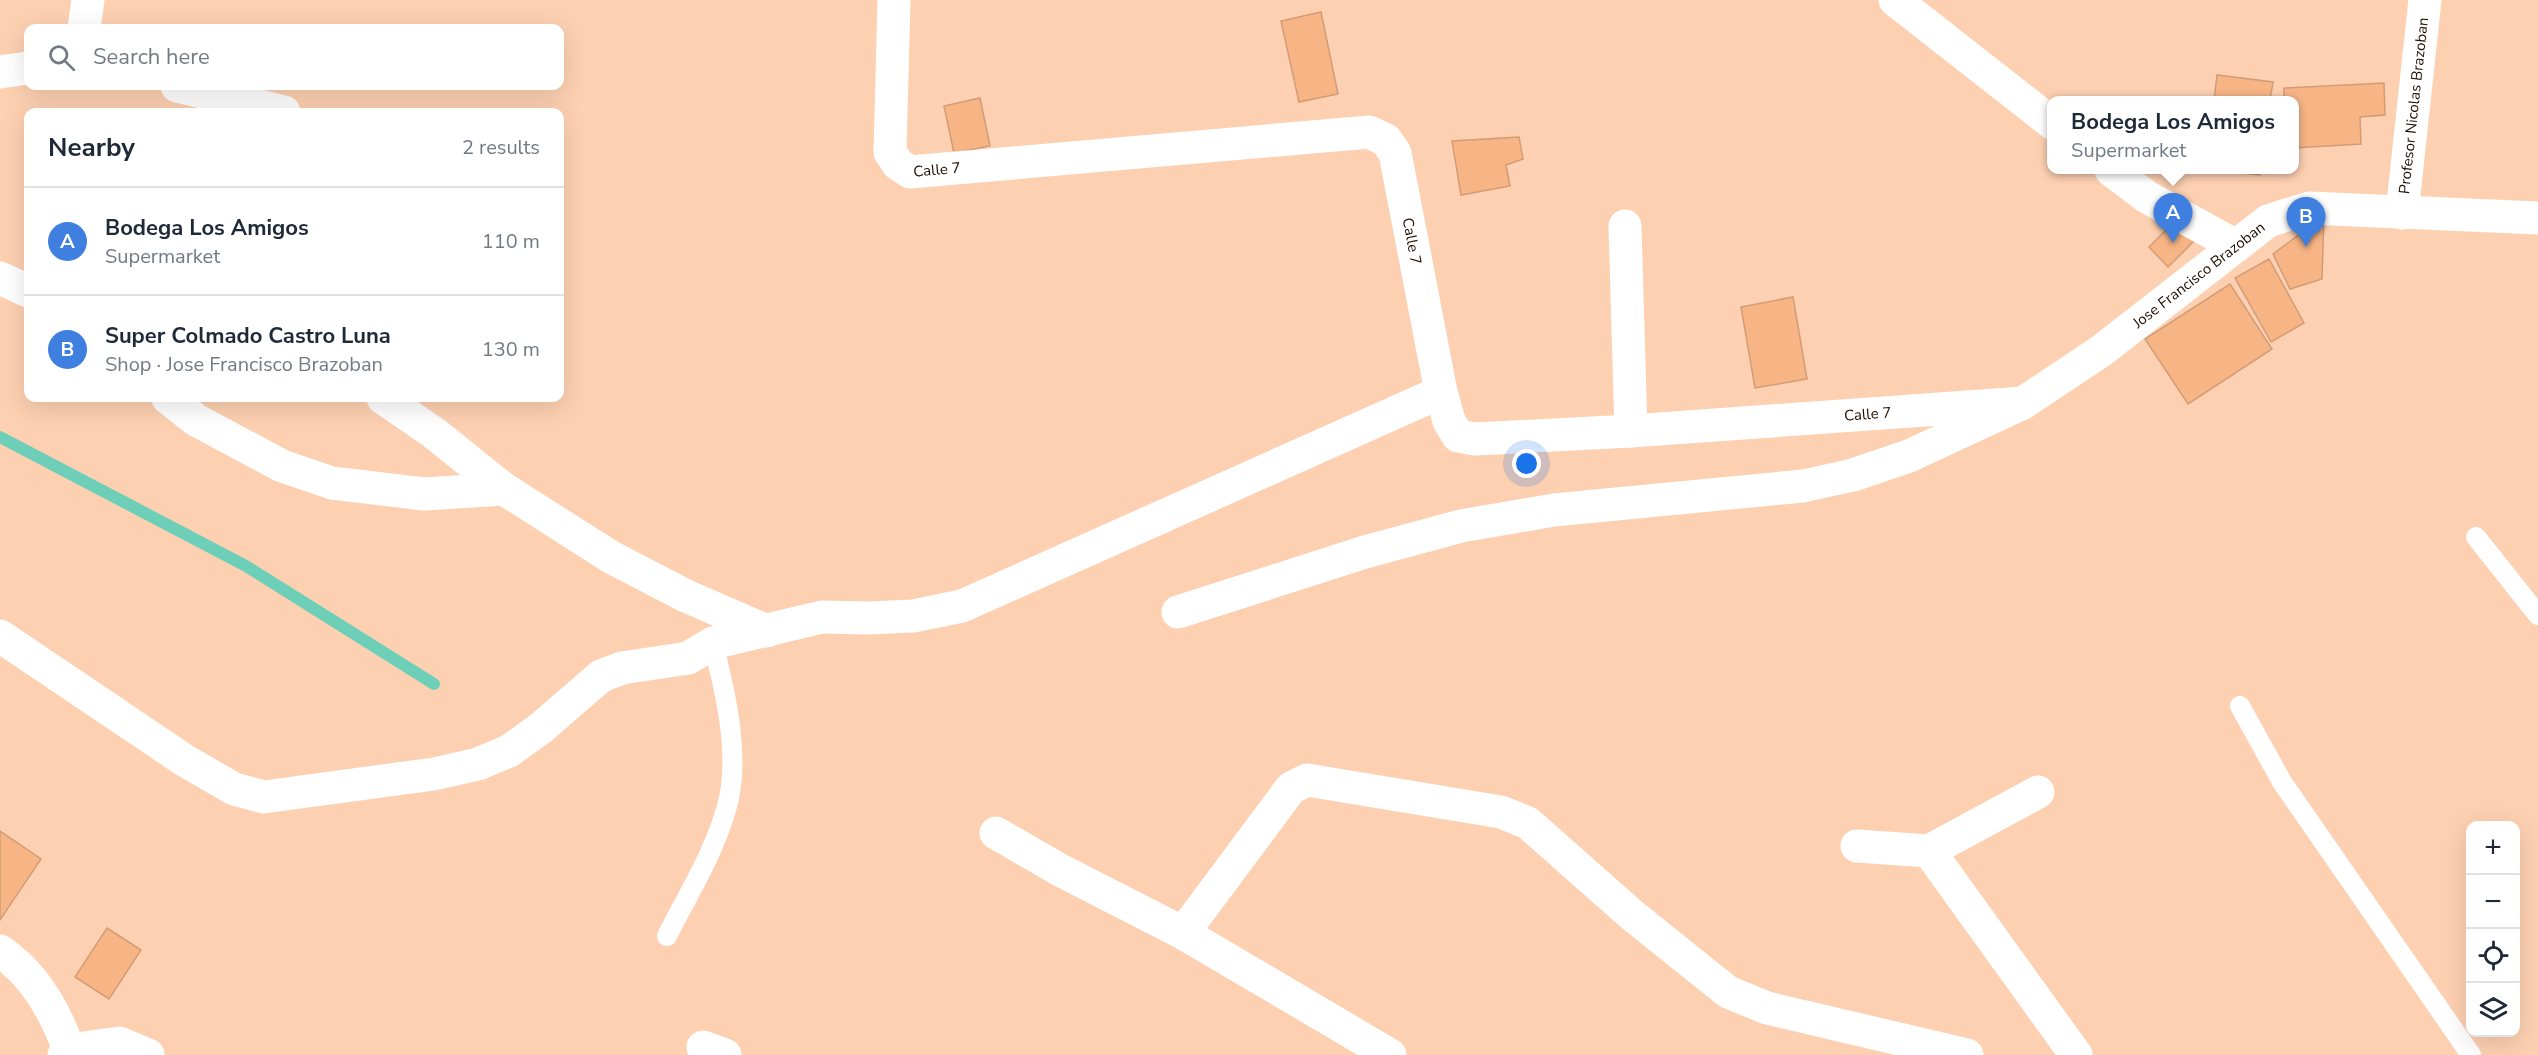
<!DOCTYPE html>
<html lang="en">
<head>
<meta charset="utf-8">
<style>
  :root { --surface:#fff; --page:#f6f6f7; --text:#1f2937; --muted:#747a83; --line:#e0e1e3; --accent:#0b8043 }
  body { margin:0; font-family:"Nunito Sans",sans-serif; background:var(--page); color:var(--text) }
  .controls { position:absolute; right:18px; bottom:18px; display:grid; overflow:hidden; border-radius:12px; box-shadow:0 6px 24px #0002 }
  .controls button { width:54px; height:54px; display:grid; place-items:center; padding:0; border:0; border-bottom:2px solid var(--line); background:var(--surface); color:var(--text); font:30px sans-serif }
  .you { position:absolute; left:1527px; top:464px; width:21px; height:21px; margin:-15px; border:4px solid #fff; border-radius:50%; background:#1a73e8; box-shadow:0 0 0 9px #1a73e833 }
  .badge { display:grid; place-items:center; width:39px; height:39px; border-radius:50%; background:var(--accent); color:#fff; font-size:20px; font-weight:700 }
  .pin { position:absolute; translate:-50% -50px; filter:drop-shadow(0 2px 3px #0008) }
  .pin::after { content:''; position:absolute; top:32px; width:21px; height:18px; background:inherit; clip-path:polygon(0 0,100% 0,50% 100%) }
  .popup { position:absolute; left:2047px; top:96px; width:252px; height:78px; box-sizing:border-box; display:grid; place-content:center; border-radius:12px; background:var(--surface); filter:drop-shadow(0 2px 4px #0005); font-size:20px; white-space:nowrap; color:var(--muted) }
  .popup b { font-size:22px; color:var(--text) }
  .popup::after { content:''; position:absolute; left:50%; top:100%; margin-left:-12px; border:12px solid transparent; border-top-color:var(--surface) }
  .list { margin:0; padding:0; list-style:none }
  h2 { display:flex; justify-content:space-between; align-items:center; height:78px; margin:0; padding:0 24px; font-size:26px }
  h2 small { font-size:20px; font-weight:400; color:var(--muted) }
  .list li { display:grid; grid-template-columns:39px 1fr auto; gap:18px; align-items:center; box-sizing:border-box; height:108px; padding:0 24px; border-top:2px solid var(--line) }
  .list b { display:block; font-size:22px; white-space:nowrap }
  .list p { margin:0; font-size:20px; white-space:nowrap; color:var(--muted) }
  .list em { font-size:20px; font-style:normal; color:var(--muted) }
  .icon { flex:none; width:33px; height:33px; fill:none; stroke:currentColor; stroke-width:2; stroke-linecap:round; stroke-linejoin:round }
  .map { position:relative; flex:none; width:2538px; height:1055px; overflow:hidden }
  .search { position:absolute; background:var(--surface); box-shadow:0 6px 24px #0002; left:24px; top:24px; width:540px; height:66px; display:flex; align-items:center; gap:15px; box-sizing:border-box; padding:0 21px; border-radius:12px; color:var(--muted); font-size:22px }
  .panel { position:absolute; background:var(--surface); box-shadow:0 6px 24px #0002; left:24px; top:108px; width:540px; height:294px; border-radius:12px }
  .map>svg:first-child { display:block }
</style>
</head>
<body>
<div class="map">
<svg width="2538" height="1055" viewBox="0 0 2538 1055">
  <rect width="100%" height="100%" fill="#fdd0b1"/>
  <g fill="none" stroke-linecap="round" stroke-linejoin="round">
    <path stroke="#6ecfb8" stroke-width="12" d="M 0,437 L 246,566 L 434,684"/>
  </g>
  <path fill="#f7b586" stroke="#d19c76" stroke-width="1.5" d="M 1321,12 L 1338,94 L 1299,102 L 1281,21 Z
    M 2217,75 L 2273,82 L 2270,100 L 2214,100 Z
    M 2384,83 L 2385,115 L 2360,117 L 2361,144 L 2294,148 L 2294,100 L 2284,100 L 2284,88 Z
    M 980,98 L 990,146 L 954,153 L 944,106 Z
    M 1519,137 L 1523,159 L 1506,165 L 1510,186 L 1461,195 L 1452,141 Z
    M 2217,170 L 2261,170 L 2260,175 Z
    M 2324,216 L 2322,279 L 2290,289 L 2273,254 Z
    M 2177,219 L 2197,238 L 2168,267 L 2149,247 Z
    M 2269,259 L 2304,323 L 2271,342 L 2235,278 Z
    M 2230,284 L 2272,349 L 2188,404 L 2145,339 Z
    M 1793,297 L 1807,379 L 1755,388 L 1741,307 Z
    M 0,831 L 41,859 L 0,920 Z
    M 107,928 L 141,950 L 109,999 L 75,977 Z"/>
  <g fill="none" stroke-linecap="round" stroke-linejoin="round">
    <path stroke="#fff" stroke-width="20" d="M 2476,537 L 2538,615
      M 2240,706 L 2282,782 L 2471,1055
      M 667,936 C 689,892 718,847 729,798 C 739,749 725,691 713,643"/>
    <g stroke="#fff" stroke-width="33">
      <path id="s1" d="M 894,0 L 890,152 L 898,164 L 910,172 L 1369,132 L 1386,140 L 1395,153 L 1441,392 L 1449,421 L 1458,436 L 1475,439 L 1631,431 L 2023,403"/>
      <path d="M 1895,0 L 2052,123"/>
      <path d="M 84,28 L 88,0"/>
      <path d="M 0,72 L 28,68"/>
      <path d="M 177,86 L 284,112"/>
      <path d="M 2111,170 L 2147,197 L 2236,246"/>
      <path id="s2" d="M 2402,213 L 2425,0"/>
      <path d="M 1625,226 L 1631,431"/>
      <path d="M 0,278 L 28,291"/>
      <path d="M 168,398 L 196,420 L 282,466 L 332,483 L 424,494 L 504,489 L 611,557 L 686,596 L 767,631"/>
      <path d="M 383,398 L 434,433 L 504,489"/>
      <path id="s3" d="M 1178,612 L 1365,552 L 1461,526 L 1554,510 L 1803,486 L 1853,475 L 1909,456 L 2023,403 L 2101,351 L 2268,221 L 2309,208 L 2538,218"/>
      <path d="M 0,636 L 184,760 L 234,789 L 264,797 L 434,774 L 478,764 L 509,751 L 541,728 L 601,676 L 622,668 L 688,658 L 713,643 L 822,617 L 868,618 L 913,616 L 962,606 L 1441,392"/>
      <path d="M 996,833 L 1060,870 L 1183,933 L 1390,1055"/>
      <path d="M 1857,846 L 1929,851 L 2038,792"/>
      <path d="M 1929,851 L 2076,1055"/>
      <path d="M 1183,933 L 1291,788 L 1307,780 L 1501,812 L 1528,823 L 1632,915 L 1728,992 L 1767,1008 L 1967,1055"/>
      <path d="M 0,951 C 34,974 56,1013 69,1050"/>
      <path d="M 703,1047 L 725,1055"/>
      <path d="M 64,1055 L 69,1050 L 119,1043 L 148,1055"/>
    </g>
  </g>
  <g text-anchor="middle" stroke-width="6" stroke-linejoin="round" paint-order="stroke">
    <g font-size="15" fill="#1f0c01" stroke="#fbfbfb">
      <text dy="5" stroke="none"><textPath href="#s2" startOffset="108">Profesor Nicolas Brazoban</textPath></text>
      <text dy="5" stroke="none"><textPath href="#s1" startOffset="208">Calle 7</textPath></text>
      <text dy="5" stroke="none"><textPath href="#s1" startOffset="766">Calle 7</textPath></text>
      <text dy="5" stroke="none"><textPath href="#s3" startOffset="1094">Jose Francisco Brazoban</textPath></text>
      <text dy="5" stroke="none"><textPath href="#s1" startOffset="1378">Calle 7</textPath></text>
    </g>
  </g>
</svg>
<div class="controls">
<button>+</button>
<button>−</button>
<button><svg class="icon" aria-label="locate" viewBox="0 0 24 24"><circle cx="12" cy="12" r="6"/><path d="M12 2v4M12 18v4M2 12h4M18 12h4"/></svg></button>
<button><svg class="icon" aria-label="layers" viewBox="0 0 24 24"><path d="M12 4l9 5-9 5-9-5zM3 14l9 5 9-5"/></svg></button>
</div>
<div class="you"></div>
<div class="pin badge" style="left:2173px;top:243px;background:#3f7fe0">A</div>
<div class="popup"><b>Bodega Los Amigos</b>Supermarket</div>
<div class="pin badge" style="left:2306px;top:247px;background:#3f7fe0">B</div>
<div class="search"><svg class="icon" aria-label="search" viewBox="0 0 24 24"><circle cx="10" cy="10" r="6"/><path d="M15 15l6 6"/></svg>Search here</div>
<section class="panel">
<h2>Nearby<small>2 results</small></h2>
<ul class="list">
<li><span class="badge" style="background:#3f7fe0">A</span><div><b>Bodega Los Amigos</b><p>Supermarket</p></div><em>110 m</em></li>
<li><span class="badge" style="background:#3f7fe0">B</span><div><b>Super Colmado Castro Luna</b><p>Shop · Jose Francisco Brazoban</p></div><em>130 m</em></li>
</ul>
</section>
</div>
</body>
</html>
